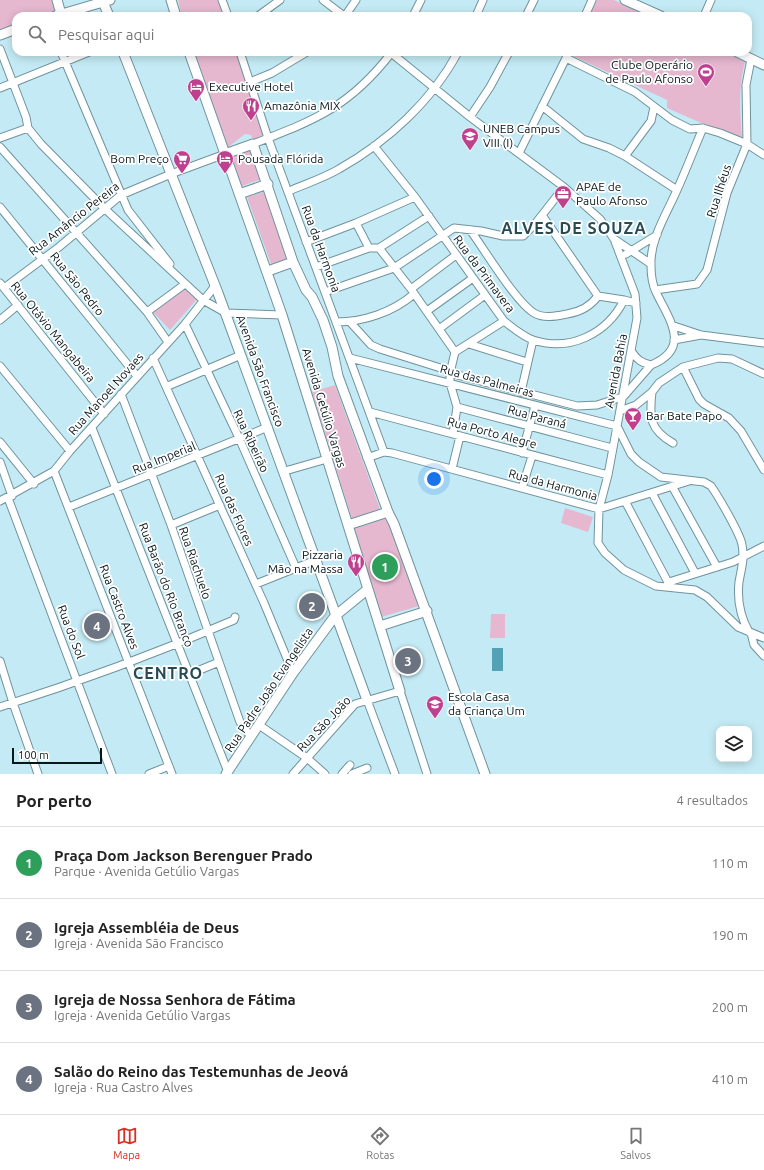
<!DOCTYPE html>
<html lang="pt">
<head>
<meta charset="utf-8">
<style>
  :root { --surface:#fff; --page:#f2f2f2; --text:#222; --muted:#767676; --line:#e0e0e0; --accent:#d93025 }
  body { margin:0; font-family:Ubuntu,sans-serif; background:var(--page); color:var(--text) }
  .controls { position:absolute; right:12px; bottom:12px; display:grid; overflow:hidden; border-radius:8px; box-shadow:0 2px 10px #0003 }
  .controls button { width:36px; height:36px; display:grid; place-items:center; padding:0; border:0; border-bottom:1px solid var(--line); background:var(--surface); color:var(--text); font:20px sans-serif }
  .scale { position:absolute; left:12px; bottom:10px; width:90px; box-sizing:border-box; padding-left:4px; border:2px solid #08171a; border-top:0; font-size:11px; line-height:14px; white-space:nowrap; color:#08171a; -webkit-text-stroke:3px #fff; paint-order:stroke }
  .you { position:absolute; left:434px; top:479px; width:14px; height:14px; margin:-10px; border:3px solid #fff; border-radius:50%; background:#1a73e8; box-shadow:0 0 0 6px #1a73e833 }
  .badge { display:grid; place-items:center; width:26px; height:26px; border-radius:50%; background:var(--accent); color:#fff; font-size:13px; font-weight:700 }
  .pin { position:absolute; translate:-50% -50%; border:2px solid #fff; box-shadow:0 1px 4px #0006 }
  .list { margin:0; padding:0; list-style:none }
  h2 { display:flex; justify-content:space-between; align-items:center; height:52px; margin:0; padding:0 16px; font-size:17px }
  h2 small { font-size:13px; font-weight:400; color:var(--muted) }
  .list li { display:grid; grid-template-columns:26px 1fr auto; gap:12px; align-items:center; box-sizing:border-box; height:72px; padding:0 16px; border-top:1px solid var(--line) }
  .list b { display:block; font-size:15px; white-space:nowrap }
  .list p { margin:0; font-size:13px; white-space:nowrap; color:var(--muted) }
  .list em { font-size:13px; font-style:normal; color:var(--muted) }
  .icon { flex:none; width:22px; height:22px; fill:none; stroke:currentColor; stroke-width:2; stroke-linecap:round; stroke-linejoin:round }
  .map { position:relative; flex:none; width:764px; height:774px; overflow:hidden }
  .search { position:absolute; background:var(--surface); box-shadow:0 2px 10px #0003; left:12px; right:12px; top:12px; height:44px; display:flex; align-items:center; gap:10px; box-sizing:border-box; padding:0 14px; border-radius:12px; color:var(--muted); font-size:15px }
  .sheet { height:340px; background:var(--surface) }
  nav { display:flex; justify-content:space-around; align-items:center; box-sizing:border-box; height:56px; border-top:1px solid var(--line); background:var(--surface); font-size:11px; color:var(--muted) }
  nav a { display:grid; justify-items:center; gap:2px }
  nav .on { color:var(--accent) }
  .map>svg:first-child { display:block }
</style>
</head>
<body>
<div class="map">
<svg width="764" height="774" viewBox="0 0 764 774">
  <rect width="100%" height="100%" fill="#c4ebf5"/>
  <path fill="#e5b8cf" d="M 0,0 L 54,0 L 57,11 C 48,20 28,16 16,16 L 16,26 L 0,32 Z
    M 178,0 L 218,0 L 224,16 L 182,16 Z
    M 597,0 L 614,0 L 647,16 L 589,16 Z
    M 193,52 L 236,52 L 266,136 L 253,140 L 251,135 L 245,134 L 227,148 Z
    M 573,52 L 724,52 L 745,62 C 738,87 740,112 742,138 L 699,122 L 667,108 L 667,100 L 571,55 Z
    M 251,148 L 262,179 L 242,186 L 231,155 Z
    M 267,191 L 288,259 L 273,265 L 271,264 L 247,197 Z
    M 185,288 L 198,298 L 170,330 L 152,311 Z
    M 335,385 L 380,509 L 352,519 L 312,392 Z
    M 565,508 L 593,517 L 588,532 L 561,523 Z
    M 387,518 L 419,606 L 381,617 L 352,529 Z
    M 491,614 L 505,614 L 505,638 L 490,638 Z"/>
  <path fill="#53a1b4" d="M 492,648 L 503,648 L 503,671 L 492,671 Z"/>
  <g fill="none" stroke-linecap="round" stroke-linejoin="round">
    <g stroke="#6f939d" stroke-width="9">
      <path id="minor" d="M 222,0 L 228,16
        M 323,0 L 344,16
        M 258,16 L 280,0
        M 345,16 L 356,0
        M 413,16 L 421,0
        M 476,16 L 483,0
        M 526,16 L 534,0
        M 585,16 L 592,0
        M 704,16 L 711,0
        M 0,49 L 26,117 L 28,128 L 41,144 L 105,209 L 203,300 L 226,313 L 282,315
        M 61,52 L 128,210 L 170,264
        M 240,52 L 268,138 L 384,452
        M 390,52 L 470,117 L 564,187 L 600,219 L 614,239 L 635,294 L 637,318 L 608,475 L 599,509 L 598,543 L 605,553 L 624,570 L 656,586 L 695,590 L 707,597 L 738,627 L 764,638
        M 566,58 L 635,92 L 672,120 L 690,129 L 703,128 L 720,133 L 747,144 L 764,155
        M 250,82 L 272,73 L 307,52
        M 0,88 L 89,52
        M 542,106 L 583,139 L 609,148 L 625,156 L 677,190
        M 470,117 L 490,87 L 509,52
        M 0,138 L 28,128
        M 253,144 C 315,120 350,107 392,52
        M 374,146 L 415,197 L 504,321 C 513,328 522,336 533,340 C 570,352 607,334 624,300 L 636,303
        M 0,147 L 147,312 L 168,342
        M 519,153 L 569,52
        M 625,156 L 651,121 L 654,107
        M 289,191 C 305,184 324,178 339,169 C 387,142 432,101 458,52
        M 0,207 L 137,376
        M 542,215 L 598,296
        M 356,223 L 369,248
        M 470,230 C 485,250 515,301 534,313 C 544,319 557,316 567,314 C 580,312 590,307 598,296
        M 614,239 L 651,264
        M 306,242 L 356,223 L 415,197
        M 379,248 L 411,289 L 455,352
        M 626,254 L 657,235
        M 316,267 L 369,248 L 379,248 L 429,216
        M 0,283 L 104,414
        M 4,288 L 59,247 L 121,195 L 171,174 L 225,154
        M 411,289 L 456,255
        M 655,290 L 697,284 L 707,270 L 727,193 L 747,144 L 746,85 L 751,59
        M 325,292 L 394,268 L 454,228 L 481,231 L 503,236 L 523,236 L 535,224 L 564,187
        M 598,296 L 624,300
        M 427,311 L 473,278
        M 147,312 L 185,284
        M 0,320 L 18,305
        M 336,322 C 364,322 393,312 414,294
        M 350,322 L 371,345 L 380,349 L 450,371
        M 185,324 L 239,438 L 296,568
        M 674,326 L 701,335 L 764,343
        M 439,329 L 485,295
        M 674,340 L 701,335
        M 469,344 L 527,362
        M 455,352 L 504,321
        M 632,352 C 637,360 642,363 651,365 C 693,348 668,318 656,292 C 652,284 651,273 651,265 C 650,239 667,213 677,190 C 686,170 694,149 703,128
        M 153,358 L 264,603 L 293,673
        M 350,358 L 617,426 L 631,454 L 639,462 L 661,477 L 704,482 L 711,486 C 718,496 741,535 742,545 C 745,558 741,570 739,582 C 737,600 740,616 749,632
        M 0,366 L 70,451
        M 683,367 L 699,399 L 704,404 L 729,418 L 741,431 L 764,470
        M 450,373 L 577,406 L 597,405 L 622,397
        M 168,386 L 241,355
        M 521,392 L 533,340
        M 652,392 C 649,418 650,430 673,443
        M 121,394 L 171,525 L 240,722 L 251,737
        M 624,396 L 651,365
        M 457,407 L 612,448
        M 620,411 L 636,405 L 652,392 L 659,383 L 683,367 L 718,358 L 732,359 L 764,374
        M 370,412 L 608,475
        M 92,428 L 228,772
        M 453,434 L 457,407 L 450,383 L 450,373 L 455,352
        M 0,442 L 34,484
        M 522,453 L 535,406
        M 367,458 L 384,452 L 392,453 L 599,509
        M 0,462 L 12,496
        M 452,469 L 460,436
        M 54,471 L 172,774
        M 285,471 L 327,459
        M 672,486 L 717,567
        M 522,488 L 532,456
        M 652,493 L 695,573
        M 8,498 L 112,774
        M 0,501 L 54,471 L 70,451 L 185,324 L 215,286
        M 625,501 L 670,586
        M 69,507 L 268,427
        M 599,509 L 689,481
        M 171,525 L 220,505
        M 669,582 L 733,562 L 764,546
        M 256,584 L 316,560
        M 751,633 L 754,645 L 764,656
        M 0,661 L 13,703 L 38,774
        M 190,674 L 219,662
        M 367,700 L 395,774
        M 0,707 C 79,682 157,653 234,620 L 235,617
        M 259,725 L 307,758 L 325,774
        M 149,774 L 169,766
        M 293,774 L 355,704 L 400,691 L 427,774
        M 342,774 L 350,765
        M 352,774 L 367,768"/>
    </g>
    <g stroke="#6f939d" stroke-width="11">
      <path id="tertiary" d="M 57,0 L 61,14
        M 171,0 L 176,16
        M 625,0 L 661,16
        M 103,2 L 109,16
        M 55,16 L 110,0
        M 0,35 L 16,29
        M 123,52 L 218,293 L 367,700
        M 189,52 L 282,315 L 400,691
        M 737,52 L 764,65
        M 225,154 L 253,144 L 293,262 L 306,290 L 312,297 L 323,320 L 332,347 L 338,376 L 388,512 L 394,524 L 485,774
        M 239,194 L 268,184
        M 268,271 L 293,262
        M 348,525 L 388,512
        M 380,626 L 427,611
        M 226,774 L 293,673 L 335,616 L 368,589"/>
    </g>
    <use href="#minor" stroke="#fff" stroke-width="7"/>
    <use href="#tertiary" stroke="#fff" stroke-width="9"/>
  </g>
  <defs>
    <g id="stadium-pin" transform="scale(0.9)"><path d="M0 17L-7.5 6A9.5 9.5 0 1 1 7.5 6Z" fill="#be408e" stroke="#fff"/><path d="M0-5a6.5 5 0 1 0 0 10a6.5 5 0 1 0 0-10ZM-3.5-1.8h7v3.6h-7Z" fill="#fff"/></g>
    <g id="hotel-pin" transform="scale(0.9)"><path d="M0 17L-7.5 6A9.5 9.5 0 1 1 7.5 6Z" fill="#be408e" stroke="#fff"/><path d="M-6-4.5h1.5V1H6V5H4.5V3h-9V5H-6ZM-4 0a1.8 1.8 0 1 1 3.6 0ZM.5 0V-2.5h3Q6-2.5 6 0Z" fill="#fff"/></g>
    <g id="restaurant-pin" transform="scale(0.9)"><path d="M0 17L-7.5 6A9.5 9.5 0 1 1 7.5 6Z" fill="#be408e" stroke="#fff"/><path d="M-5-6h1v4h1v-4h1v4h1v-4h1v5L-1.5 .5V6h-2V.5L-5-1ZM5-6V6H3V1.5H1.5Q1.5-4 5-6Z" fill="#fff"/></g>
    <g id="school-pin" transform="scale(0.9)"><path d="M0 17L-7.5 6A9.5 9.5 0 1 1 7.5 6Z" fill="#be408e" stroke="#fff"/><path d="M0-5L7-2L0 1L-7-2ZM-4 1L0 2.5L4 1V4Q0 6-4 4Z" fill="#fff"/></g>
    <g id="supermarket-pin" transform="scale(0.9)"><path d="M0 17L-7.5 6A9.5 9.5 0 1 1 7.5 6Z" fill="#be408e" stroke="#fff"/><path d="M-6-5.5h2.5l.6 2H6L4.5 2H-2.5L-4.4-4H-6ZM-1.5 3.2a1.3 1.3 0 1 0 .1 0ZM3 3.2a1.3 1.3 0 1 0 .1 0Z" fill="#fff"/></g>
    <g id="office-pin" transform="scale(0.9)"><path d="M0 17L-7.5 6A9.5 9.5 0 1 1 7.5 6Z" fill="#be408e" stroke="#fff"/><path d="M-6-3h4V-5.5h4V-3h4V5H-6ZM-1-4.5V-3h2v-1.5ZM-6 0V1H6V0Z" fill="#fff"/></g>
    <g id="bar-pin" transform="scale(0.9)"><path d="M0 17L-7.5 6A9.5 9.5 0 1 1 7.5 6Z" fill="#be408e" stroke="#fff"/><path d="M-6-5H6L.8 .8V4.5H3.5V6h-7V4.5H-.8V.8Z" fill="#fff"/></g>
  </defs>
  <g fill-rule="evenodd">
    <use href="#stadium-pin" x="706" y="72"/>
    <use href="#hotel-pin" x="196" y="87"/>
    <use href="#restaurant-pin" x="251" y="106"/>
    <use href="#school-pin" x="470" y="136"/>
    <use href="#supermarket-pin" x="182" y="159"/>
    <use href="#hotel-pin" x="225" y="159"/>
    <use href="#office-pin" x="563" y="194"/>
    <use href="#bar-pin" x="633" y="416"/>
    <use href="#restaurant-pin" x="356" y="562"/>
    <use href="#school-pin" x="435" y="704"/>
  </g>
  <g text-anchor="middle" stroke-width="3.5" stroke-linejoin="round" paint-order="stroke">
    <g font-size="12" fill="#08171a" stroke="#fff" text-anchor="start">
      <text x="693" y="69" text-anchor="end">Clube Operário<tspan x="693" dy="14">de Paulo Afonso</tspan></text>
      <text x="209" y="91">Executive Hotel</text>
      <text x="264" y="110">Amazônia MIX</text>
      <text x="483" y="133">UNEB Campus<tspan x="483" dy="14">VIII (I)</tspan></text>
      <text x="169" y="163" text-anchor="end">Bom Preço</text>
      <text x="238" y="163">Pousada Flórida</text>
      <text x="576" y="191">APAE de<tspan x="576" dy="14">Paulo Afonso</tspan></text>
      <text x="646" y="420">Bar Bate Papo</text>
      <text x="343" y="559" text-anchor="end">Pizzaria<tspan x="343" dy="14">Mão na Massa</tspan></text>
      <text x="448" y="701">Escola Casa<tspan x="448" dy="14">da Criança Um</tspan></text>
    </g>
    <g font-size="12" fill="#08171a" stroke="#fff">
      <text transform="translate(719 191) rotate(-72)" y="4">Rua Ilhéus</text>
      <text transform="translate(74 219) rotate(-38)" y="4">Rua Amâncio Pereira</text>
      <text transform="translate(321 249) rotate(70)" y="4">Rua da Harmonia</text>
      <text transform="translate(484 274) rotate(53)" y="4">Rua da Primavera</text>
      <text transform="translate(77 284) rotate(51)" y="4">Rua São Pedro</text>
      <text transform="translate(53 332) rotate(51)" y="4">Rua Otávio Mangabeira</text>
      <text transform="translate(260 371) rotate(70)" y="4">Avenida São Francisco</text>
      <text transform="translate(616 371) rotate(-79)" y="4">Avenida Bahia</text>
      <text transform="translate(487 381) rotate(15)" y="4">Rua das Palmeiras</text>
      <text transform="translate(106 394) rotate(-48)" y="4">Rua Manoel Novaes</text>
      <text transform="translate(324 408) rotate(73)" y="4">Avenida Getúlio Vargas</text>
      <text transform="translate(537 417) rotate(15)" y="4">Rua Paraná</text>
      <text transform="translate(492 433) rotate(15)" y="4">Rua Porto Alegre</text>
      <text transform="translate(251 441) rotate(65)" y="4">Rua Ribeirão</text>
      <text transform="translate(164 458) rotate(-22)" y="4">Rua Imperial</text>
      <text transform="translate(553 485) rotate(15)" y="4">Rua da Harmonia</text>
      <text transform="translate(234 510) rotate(66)" y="4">Rua das Flores</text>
      <text transform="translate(195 563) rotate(71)" y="4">Rua Riachuelo</text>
      <text transform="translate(166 585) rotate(69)" y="4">Rua Barão do Rio Branco</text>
      <text transform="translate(119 607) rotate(69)" y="4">Rua Castro Alves</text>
      <text transform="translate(71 632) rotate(69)" y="4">Rua do Sol</text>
      <text transform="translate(269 690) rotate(-56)" y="4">Rua Padre João Evangelista</text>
      <text transform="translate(324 724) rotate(-46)" y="4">Rua São João</text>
    </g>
    <g font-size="16" font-weight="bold" letter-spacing="1" fill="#284a53" stroke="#fff">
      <text x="574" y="234">ALVES DE SOUZA</text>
      <text x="168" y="679">CENTRO</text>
    </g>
  </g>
</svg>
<div class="controls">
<button><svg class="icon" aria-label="layers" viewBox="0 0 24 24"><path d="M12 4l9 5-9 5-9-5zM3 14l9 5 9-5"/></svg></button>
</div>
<div class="scale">100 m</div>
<div class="you"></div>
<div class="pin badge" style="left:385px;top:567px;background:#2e9e5b">1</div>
<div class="pin badge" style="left:312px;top:606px;background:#6b7280">2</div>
<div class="pin badge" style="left:408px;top:661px;background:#6b7280">3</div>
<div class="pin badge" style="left:97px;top:626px;background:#6b7280">4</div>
<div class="search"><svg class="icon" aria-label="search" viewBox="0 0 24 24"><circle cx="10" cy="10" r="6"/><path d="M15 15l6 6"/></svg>Pesquisar aqui</div>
</div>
<section class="sheet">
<h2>Por perto<small>4 resultados</small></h2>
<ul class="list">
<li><span class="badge" style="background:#2e9e5b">1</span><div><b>Praça Dom Jackson Berenguer Prado</b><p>Parque · Avenida Getúlio Vargas</p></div><em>110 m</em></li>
<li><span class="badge" style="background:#6b7280">2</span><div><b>Igreja Assembléia de Deus</b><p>Igreja · Avenida São Francisco</p></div><em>190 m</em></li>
<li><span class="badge" style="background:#6b7280">3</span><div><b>Igreja de Nossa Senhora de Fátima</b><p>Igreja · Avenida Getúlio Vargas</p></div><em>200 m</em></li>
<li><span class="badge" style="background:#6b7280">4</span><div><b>Salão do Reino das Testemunhas de Jeová</b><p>Igreja · Rua Castro Alves</p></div><em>410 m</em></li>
</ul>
</section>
<nav>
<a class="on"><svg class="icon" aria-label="map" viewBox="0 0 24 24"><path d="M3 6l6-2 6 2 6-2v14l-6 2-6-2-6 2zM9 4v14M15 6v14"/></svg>Mapa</a>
<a><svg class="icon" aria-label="directions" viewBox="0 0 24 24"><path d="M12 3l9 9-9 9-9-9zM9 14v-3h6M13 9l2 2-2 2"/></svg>Rotas</a>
<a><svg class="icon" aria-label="saved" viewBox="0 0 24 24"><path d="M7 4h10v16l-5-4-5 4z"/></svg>Salvos</a>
</nav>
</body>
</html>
